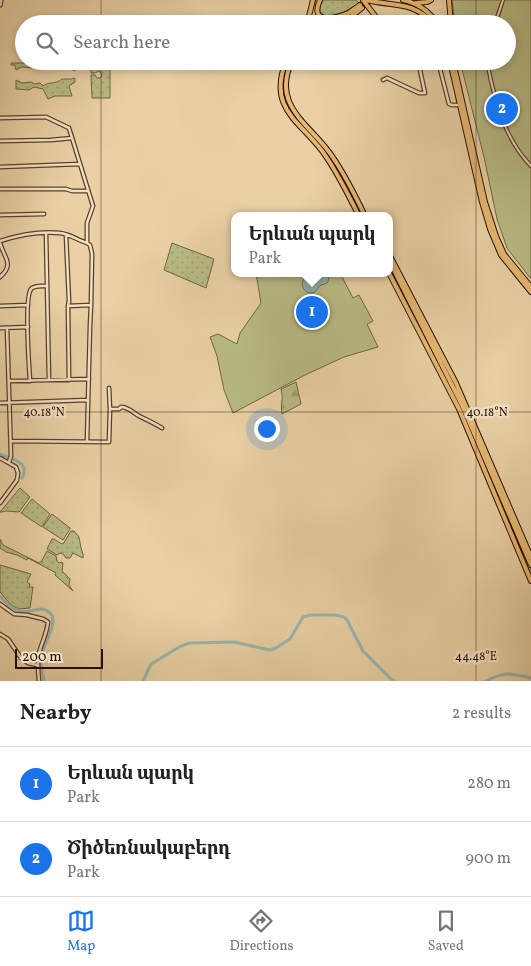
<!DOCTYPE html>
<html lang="en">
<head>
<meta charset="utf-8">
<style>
  :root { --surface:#fff; --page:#f6f6f6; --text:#222; --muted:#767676; --line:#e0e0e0; --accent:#1a73e8 }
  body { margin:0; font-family:Vollkorn,"Noto Serif Armenian",serif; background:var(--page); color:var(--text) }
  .scale { position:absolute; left:15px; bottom:12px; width:88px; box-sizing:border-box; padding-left:5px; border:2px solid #2c0e04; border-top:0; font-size:14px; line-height:18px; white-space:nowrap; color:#2c0e04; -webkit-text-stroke:4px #f1e1c4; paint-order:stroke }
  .you { position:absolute; left:266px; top:428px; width:18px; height:18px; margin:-12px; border:4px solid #fff; border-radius:50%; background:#1a73e8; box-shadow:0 0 0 8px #1a73e833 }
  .badge { display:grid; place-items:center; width:32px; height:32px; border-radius:50%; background:var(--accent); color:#fff; font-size:16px; font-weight:700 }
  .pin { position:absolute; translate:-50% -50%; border:2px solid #fff; box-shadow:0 1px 5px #0006 }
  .popup { position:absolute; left:231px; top:212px; width:162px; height:65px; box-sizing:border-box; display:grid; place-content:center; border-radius:10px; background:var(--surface); filter:drop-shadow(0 1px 4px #0005); font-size:16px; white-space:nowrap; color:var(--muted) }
  .popup b { font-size:19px; color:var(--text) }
  .popup::after { content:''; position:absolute; left:50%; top:100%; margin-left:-10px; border:10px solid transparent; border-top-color:var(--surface) }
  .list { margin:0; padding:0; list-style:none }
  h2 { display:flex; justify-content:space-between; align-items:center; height:65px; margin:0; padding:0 20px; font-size:21px }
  h2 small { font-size:16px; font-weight:400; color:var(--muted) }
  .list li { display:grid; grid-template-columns:32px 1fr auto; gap:15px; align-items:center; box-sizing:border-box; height:75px; padding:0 20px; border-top:1px solid var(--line) }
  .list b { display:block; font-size:19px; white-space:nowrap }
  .list p { margin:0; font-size:16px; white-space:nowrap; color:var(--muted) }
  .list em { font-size:16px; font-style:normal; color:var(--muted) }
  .icon { flex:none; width:28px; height:28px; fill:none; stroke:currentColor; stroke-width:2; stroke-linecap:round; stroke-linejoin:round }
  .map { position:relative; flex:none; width:531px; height:681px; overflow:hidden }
  .search { position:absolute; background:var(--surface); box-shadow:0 2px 8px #0003; left:15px; right:15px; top:15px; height:55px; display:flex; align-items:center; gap:12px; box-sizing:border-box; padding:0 18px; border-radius:28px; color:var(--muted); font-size:19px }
  .sheet { height:215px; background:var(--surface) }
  nav { display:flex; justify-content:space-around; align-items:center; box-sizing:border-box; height:70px; border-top:1px solid var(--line); background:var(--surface); font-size:14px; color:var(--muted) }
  nav a { display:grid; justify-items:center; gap:2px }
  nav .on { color:var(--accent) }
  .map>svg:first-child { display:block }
</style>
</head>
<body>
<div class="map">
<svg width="531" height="681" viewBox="0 0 531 681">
  <defs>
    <pattern id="grass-dots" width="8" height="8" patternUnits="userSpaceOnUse" patternTransform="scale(1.25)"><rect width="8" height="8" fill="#b8bb85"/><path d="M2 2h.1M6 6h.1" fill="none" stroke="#9ea071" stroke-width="1.8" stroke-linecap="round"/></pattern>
    <pattern id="forest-firs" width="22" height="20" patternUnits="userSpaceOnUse" patternTransform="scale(1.25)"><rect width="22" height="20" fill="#b8bb85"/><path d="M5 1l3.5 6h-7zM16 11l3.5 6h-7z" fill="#9ea071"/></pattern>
  </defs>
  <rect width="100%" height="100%" fill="#e9d1a5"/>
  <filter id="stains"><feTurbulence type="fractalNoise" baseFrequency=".004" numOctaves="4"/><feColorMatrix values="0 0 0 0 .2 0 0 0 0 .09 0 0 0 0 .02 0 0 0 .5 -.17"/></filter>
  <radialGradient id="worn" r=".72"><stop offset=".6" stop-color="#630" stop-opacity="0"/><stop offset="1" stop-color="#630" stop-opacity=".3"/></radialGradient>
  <path fill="url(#grass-dots)" stroke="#726444" d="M 321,0 L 356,0 L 359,3 C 347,11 313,32 321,0 Z
    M 91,61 L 110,61 L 110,98 L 92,98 L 91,75 L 95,75 L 97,78 L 100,78 L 102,75 L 99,71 L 95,73 L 91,73 Z
    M 11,63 L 75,63 L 75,71 L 70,68 L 60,68 L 58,66 L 48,67 L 46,65 L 34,65 L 32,68 L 22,67 L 16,70 L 15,65 L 11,65 Z
    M 74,78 L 75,78 L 75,82 L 69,86 L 72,96 L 55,96 L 48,99 L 43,89 L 34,87 L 29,90 L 16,89 L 16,80 L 22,83 L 32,82 L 34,84 L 40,83 L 43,86 C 49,81 55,85 62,79 L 71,79 Z
    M 172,243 L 214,259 L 206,288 L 164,270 Z
    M 390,267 L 457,399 L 531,570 L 531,575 L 456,400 L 390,271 Z
    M 20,488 L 30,497 L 19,512 L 6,511 L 2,512 L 0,512 Z
    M 32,499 L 50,514 L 42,527 L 21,513 Z
    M 52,514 L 70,528 L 70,529 L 63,540 L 43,527 Z
    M 71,531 L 74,531 L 79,537 L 81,548 L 83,554 L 83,558 L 73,553 L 70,558 L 66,558 L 63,554 L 60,553 L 57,555 L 47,549 L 52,539 L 54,539 L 60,543 L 63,544 Z
    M 0,539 L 3,545 L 39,563 L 41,562 L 47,551 L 56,556 L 57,561 L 59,563 L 62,562 L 63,564 L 62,571 L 70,579 L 69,585 L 73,591 L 55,575 L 56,573 L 28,558 L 27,560 L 17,555 L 6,552 L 0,548 Z
    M 0,565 L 31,574 L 27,582 L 30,584 L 29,587 L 33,587 L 30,608 L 18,609 L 11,605 L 0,592 Z"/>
  <path fill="url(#forest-firs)" stroke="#726444" d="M 296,382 L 301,404 L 282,414 C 280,404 284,400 281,389 Z"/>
  <path fill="#b8bb85" stroke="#726444" d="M 452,0 L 531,0 L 531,279 L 507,248 L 497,219 L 484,157 L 460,61 L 507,61 L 507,24 L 455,24 Z
    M 256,273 L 340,273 L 353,298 L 359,295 L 373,321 L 367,324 L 378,347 L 344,357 L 305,375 L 233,413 L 224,390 L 217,356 L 210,337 L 218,334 L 237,344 L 240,333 L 261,303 Z"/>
  <path fill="#99b6ae" stroke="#6d736a" d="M 319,273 L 327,273 L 329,278 C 327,285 327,283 321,285 C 317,288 317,292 312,293 C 299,294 298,272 315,276 Z"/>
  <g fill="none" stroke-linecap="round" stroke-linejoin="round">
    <path stroke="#99b6ae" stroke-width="3" d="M 0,454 C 11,459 31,462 22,478
      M 0,596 C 8,606 16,613 29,611 C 33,611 37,609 41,609 C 68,613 41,645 41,658 C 40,665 43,674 44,681
      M 143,681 L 151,664 L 181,646 L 190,643 L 234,642 L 270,650 L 276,648 L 290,639 L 303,617 L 310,615 L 335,615 L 344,617 L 347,620 L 363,651 L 391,679 L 394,681
      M 486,681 C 505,671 511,673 531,678"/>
    <g stroke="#5b3f2c" stroke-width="4.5">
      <path id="pedestrian" d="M 495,24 L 503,0
        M 487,61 C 494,99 504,138 531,166"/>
    </g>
    <g stroke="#5b3f2c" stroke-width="5">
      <path id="minor" d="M 438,61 L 449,104 L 452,105 L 460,105
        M 383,80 L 387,78 L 419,93 L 425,93 L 418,61
        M 0,118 L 46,117 L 69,128 L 93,206 L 87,223 L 87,243
        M 0,141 L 51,140 L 72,138
        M 0,167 L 80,164
        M 0,189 L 66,189 L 72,191 L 88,191
        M 0,215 L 44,214
        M 46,233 L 49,380
        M 66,235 L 69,301 L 68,306 L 69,380
        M 0,241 C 19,235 40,231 60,233 C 69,234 78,240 87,243
        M 0,243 C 4,258 15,264 0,277
        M 87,243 L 90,245 L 92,254 L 91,305 L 90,326 L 87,441
        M 0,306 L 28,305
        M 68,306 L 91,305
        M 0,328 L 28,327
        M 7,328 L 11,456 L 9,462
        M 9,381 L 89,379
        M 30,381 C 29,365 24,299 31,289 C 34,285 42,286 46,286
        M 109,388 L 110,409
        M 0,403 L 88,400
        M 11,441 L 109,442 L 110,409 L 119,409 L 121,407 C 129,407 133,413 139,416 C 147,420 154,423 162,428
        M 0,458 L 16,467 L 18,473 L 17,480 L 0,503
        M 0,604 L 14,614 L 27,615 L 43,619 L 48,622 C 47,633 42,642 39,653 C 37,662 38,671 39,681
        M 0,634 L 8,639 L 21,658 L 28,663 L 37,665"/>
    </g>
    <g stroke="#5b3f2c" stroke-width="5.5">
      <path id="tertiary" d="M 0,5 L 1,0"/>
    </g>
    <g stroke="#2c0e04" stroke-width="6">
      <path id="primary" d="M 320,0 C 308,27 339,17 351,12
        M 363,0 L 376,17 L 377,24
        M 366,0 C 395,7 411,0 434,24
        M 403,0 C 418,3 429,11 438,24
        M 449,0 L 451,24
        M 416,3 L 427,2 L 431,0
        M 307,24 L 313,0
        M 333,24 L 360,5
        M 342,24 L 362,8
        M 286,61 C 266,112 305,123 327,158 C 339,176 349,196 359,216
        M 292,61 C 270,108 313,125 334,159 C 346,177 356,197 365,216
        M 450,61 L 482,202 L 490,229 L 501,255 L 531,292
        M 453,61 L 485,202 L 496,236 L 504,254 L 531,287
        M 390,256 L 456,383 L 531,557
        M 390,262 L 462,405 L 531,565
        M 389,273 L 459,409 L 531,581"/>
    </g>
    <use href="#pedestrian" stroke="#f1e1c4" stroke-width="2"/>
    <use href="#minor" stroke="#f1e1c4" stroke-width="2.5"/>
    <use href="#tertiary" stroke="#f1e1c4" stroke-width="3"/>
    <use href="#primary" stroke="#e4b872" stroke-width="4"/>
  </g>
  <path fill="none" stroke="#2c0e04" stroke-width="1" stroke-opacity="0.45" d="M 101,0 L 101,24M 476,0 L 476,24M 101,61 L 101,681M 476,61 L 476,681M 0,412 L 531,412"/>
  <g font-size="12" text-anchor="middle" fill="#2c0e04" stroke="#f1e1c4" stroke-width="5" stroke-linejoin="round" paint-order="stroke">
    <text x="44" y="416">40.18°N</text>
    <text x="487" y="416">40.18°N</text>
    <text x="476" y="660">44.48°E</text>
  </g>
  <rect width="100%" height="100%" filter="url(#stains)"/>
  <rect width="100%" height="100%" fill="url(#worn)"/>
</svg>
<div class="scale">200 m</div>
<div class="you"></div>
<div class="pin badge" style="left:312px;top:312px">1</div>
<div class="popup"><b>Երևան պարկ</b>Park</div>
<div class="pin badge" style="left:502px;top:109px">2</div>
<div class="search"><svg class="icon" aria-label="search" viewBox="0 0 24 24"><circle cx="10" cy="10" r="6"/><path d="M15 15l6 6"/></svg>Search here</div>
</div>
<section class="sheet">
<h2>Nearby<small>2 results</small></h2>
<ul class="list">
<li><span class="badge">1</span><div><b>Երևան պարկ</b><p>Park</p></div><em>280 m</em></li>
<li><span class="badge">2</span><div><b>Ծիծեռնակաբերդ</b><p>Park</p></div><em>900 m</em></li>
</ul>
</section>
<nav>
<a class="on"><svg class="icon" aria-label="map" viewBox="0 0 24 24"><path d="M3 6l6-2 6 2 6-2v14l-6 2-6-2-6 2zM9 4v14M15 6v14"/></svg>Map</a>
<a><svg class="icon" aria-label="directions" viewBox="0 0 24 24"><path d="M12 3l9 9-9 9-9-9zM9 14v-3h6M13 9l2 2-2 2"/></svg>Directions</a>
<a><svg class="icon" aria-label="saved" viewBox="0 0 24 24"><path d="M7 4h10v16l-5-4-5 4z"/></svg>Saved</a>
</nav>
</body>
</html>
